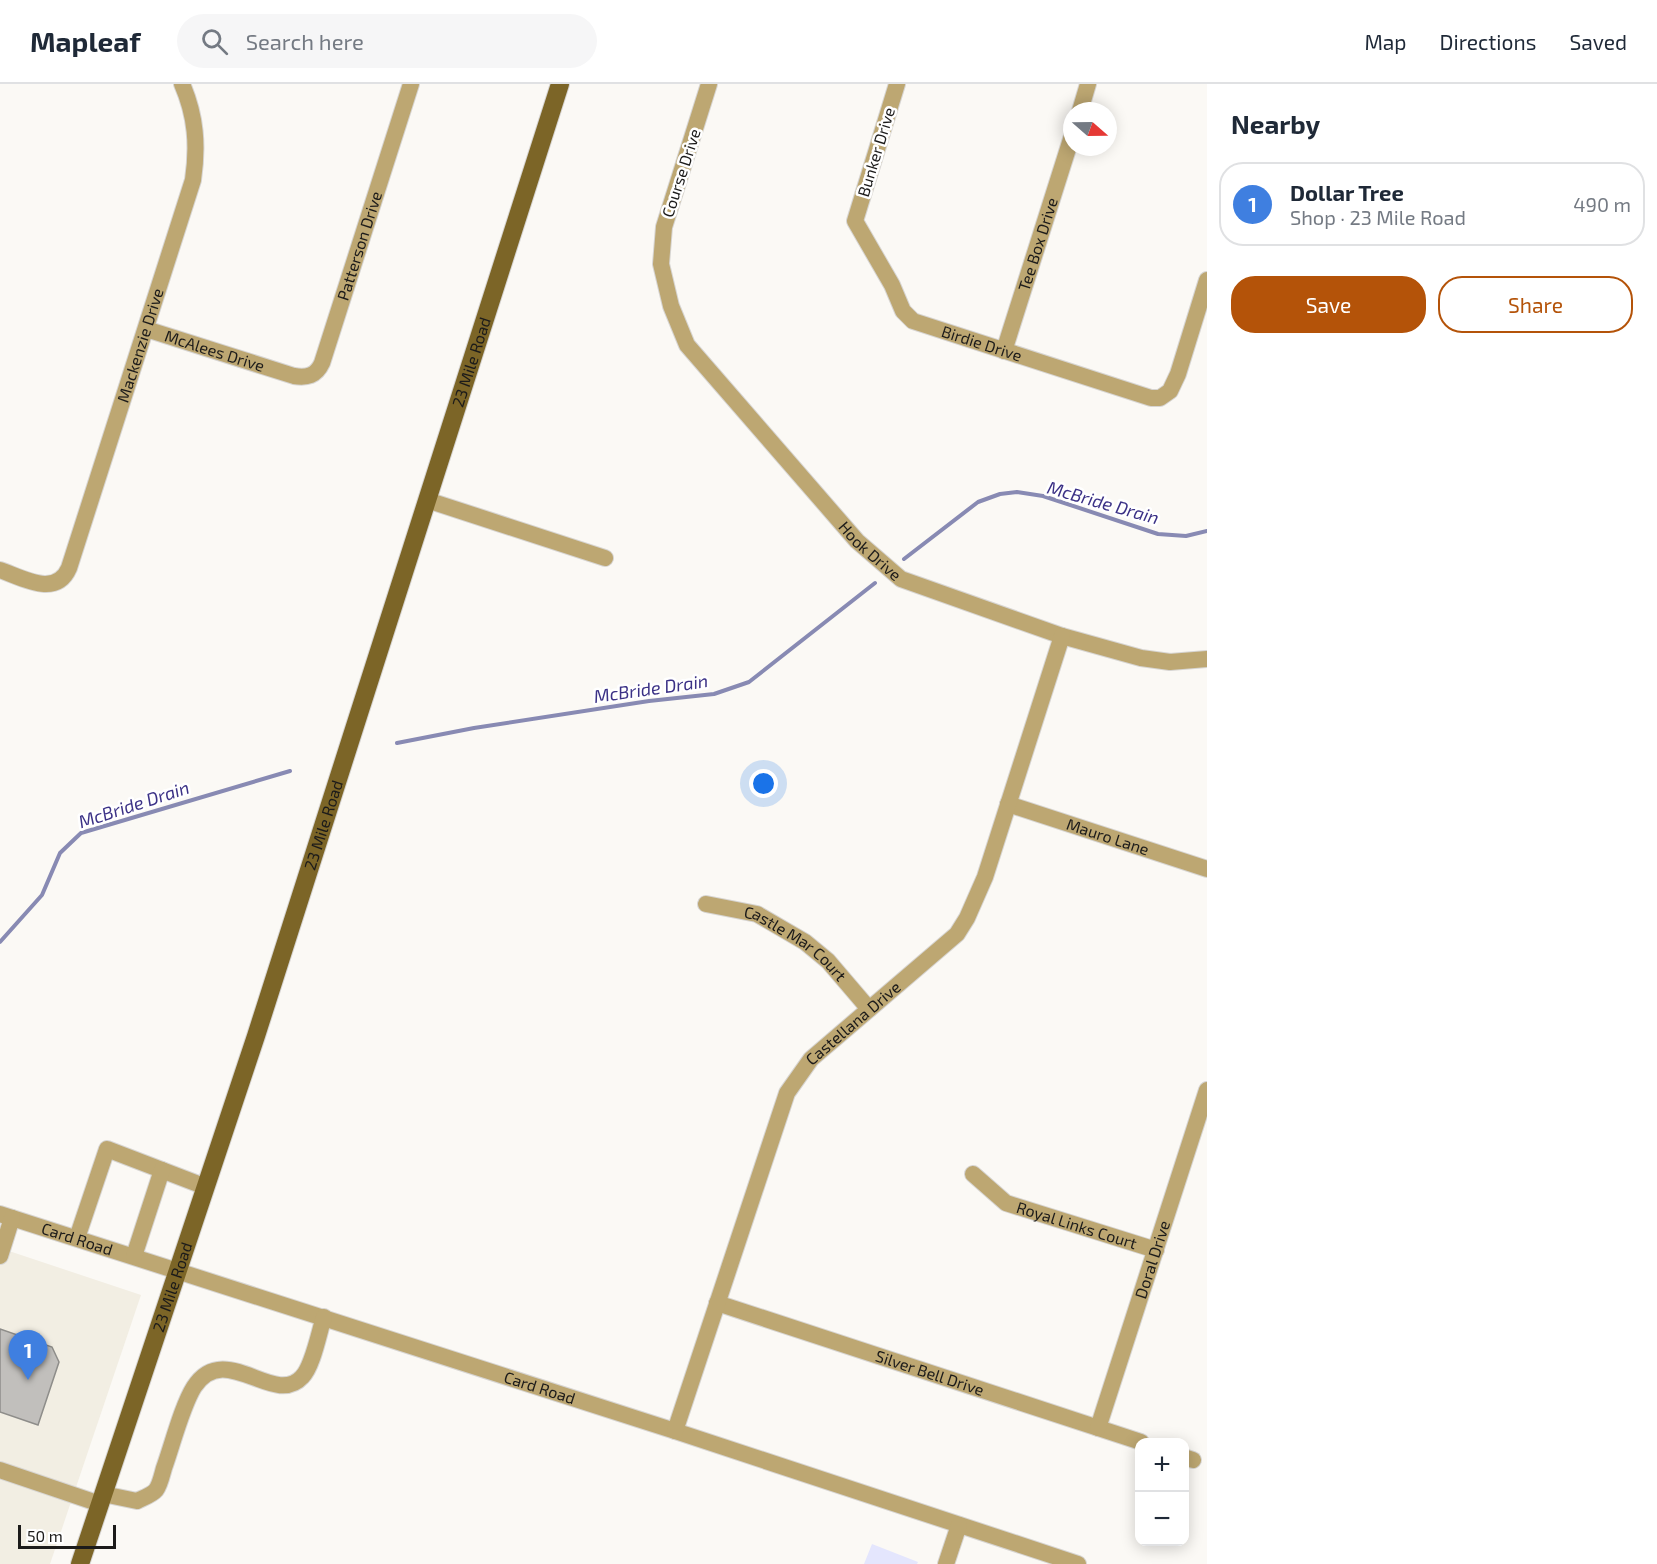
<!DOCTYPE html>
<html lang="en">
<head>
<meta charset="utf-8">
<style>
  :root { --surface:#fff; --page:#f6f6f7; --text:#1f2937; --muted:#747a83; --line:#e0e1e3; --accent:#b45309 }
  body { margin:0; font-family:"Exo 2",sans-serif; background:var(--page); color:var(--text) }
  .controls { position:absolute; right:18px; bottom:18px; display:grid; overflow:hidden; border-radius:12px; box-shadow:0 3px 15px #0003 }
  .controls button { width:54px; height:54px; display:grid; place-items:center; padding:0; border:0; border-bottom:2px solid var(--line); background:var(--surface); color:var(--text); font:30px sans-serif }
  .compass { position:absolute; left:1063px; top:18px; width:54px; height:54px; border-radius:50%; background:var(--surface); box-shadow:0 3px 15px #0003; rotate:110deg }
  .scale { position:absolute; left:18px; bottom:15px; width:98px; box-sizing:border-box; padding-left:6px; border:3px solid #1c1b1a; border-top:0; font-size:16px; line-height:21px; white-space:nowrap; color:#1c1b1a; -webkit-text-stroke:4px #fff; paint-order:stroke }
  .you { position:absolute; left:764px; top:700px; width:21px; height:21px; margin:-15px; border:4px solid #fff; border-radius:50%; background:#1a73e8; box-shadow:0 0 0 9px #1a73e833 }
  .badge { display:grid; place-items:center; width:39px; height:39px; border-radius:50%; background:var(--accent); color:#fff; font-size:20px; font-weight:700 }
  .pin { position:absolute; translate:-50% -50px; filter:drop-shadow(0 2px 3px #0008) }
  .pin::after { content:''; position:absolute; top:32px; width:21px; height:18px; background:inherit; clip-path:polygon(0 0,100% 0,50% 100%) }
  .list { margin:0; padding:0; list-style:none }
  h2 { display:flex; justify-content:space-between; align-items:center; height:78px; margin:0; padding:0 24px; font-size:26px }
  h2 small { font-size:20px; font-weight:400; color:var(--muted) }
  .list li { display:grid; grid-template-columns:39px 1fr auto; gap:18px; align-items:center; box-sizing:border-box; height:84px; margin:0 12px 12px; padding:0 12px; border:2px solid var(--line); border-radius:24px }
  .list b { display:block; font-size:22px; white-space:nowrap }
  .list p { margin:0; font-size:20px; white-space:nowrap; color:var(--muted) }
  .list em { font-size:20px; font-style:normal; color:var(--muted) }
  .actions { display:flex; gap:12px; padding:18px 24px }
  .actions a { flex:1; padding:14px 0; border:2px solid var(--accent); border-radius:24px; text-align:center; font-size:21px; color:var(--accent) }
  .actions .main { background:var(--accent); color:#fff }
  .icon { flex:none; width:33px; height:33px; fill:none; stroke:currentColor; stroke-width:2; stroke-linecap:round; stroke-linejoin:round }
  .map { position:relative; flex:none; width:1207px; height:1480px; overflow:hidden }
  header { display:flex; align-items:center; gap:36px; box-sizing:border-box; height:84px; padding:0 30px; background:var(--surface); border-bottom:2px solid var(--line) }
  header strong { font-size:28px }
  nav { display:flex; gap:33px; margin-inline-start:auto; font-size:21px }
  .search { width:420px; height:54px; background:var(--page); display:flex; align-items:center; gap:15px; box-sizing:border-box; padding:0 21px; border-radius:33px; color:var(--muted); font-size:22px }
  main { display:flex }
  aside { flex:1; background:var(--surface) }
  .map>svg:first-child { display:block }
</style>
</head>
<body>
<header>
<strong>Mapleaf</strong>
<div class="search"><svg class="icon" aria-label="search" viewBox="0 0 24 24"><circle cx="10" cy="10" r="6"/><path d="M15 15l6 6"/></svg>Search here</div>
<nav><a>Map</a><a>Directions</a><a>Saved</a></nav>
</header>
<main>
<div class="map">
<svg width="1207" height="1480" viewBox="0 0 1207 1480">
  <rect width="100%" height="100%" fill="#fbf9f5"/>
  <path fill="#f2eee3" d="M 0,1164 L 141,1211 L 50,1480 L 0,1480 Z"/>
  <path fill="#e4e6fd" d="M 872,1460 L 918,1478 L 917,1480 L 864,1480 Z"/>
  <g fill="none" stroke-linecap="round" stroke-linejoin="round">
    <path stroke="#888ab3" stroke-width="4" d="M 904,475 L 978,418 L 1000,410 L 1017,408 L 1043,412 L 1158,450 L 1186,452 L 1207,447
      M 397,659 L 474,644 L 649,617 L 714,610 L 749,598 L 875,499
      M 0,858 L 42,811 L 60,769 L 81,749 L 290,687"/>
  </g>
  <path fill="#c1bfbc" stroke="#8e8d8a" stroke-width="1.5" d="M 0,1245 L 52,1263 L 59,1278 L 38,1341 L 0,1328 Z"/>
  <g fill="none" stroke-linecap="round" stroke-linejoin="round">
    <g stroke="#d7d5d2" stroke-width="18">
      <g id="minor">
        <path id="s1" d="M 709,0 L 664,143 L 661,180 L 671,222 L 687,261 L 857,457 L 901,495 L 1062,552 L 1141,574 L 1170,578 L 1207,575"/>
        <path id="s2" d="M 897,0 L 855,137 L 892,201 L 903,227 L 913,237 L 1151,314 L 1160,314 L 1170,307 L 1178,290 L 1207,196"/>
        <path d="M 1080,27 L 1088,0"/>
        <path id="s3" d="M 146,245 L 294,292 C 307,294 316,292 322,279 L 411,0"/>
        <path id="s4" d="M 1004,267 L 1072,52"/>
        <path d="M 427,416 L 605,474"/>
        <path id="s5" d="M 0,486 C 23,494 56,514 69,484 L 193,96 C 198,62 196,32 182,0"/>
        <path id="s6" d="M 1008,720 L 1207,785"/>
        <path id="s7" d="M 706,820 L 757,830 L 805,858 L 828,877 L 869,925"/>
        <path id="s8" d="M 973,1090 L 1006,1119 L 1156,1166"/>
        <path id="s9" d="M 0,1130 L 675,1347 L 1078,1480"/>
        <path d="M 77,1154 L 107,1065 L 206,1103"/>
        <path d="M 0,1172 L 12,1134"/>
        <path d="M 134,1172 L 162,1086"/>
        <path id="s10" d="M 717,1219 L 1141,1358"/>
        <path id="s11" d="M 1098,1344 L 1207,1006"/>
        <path id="s12" d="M 675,1347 L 787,1009 L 811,975 L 957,850 L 967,834 L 985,793 L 1062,552"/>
        <path d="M 1184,1373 L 1193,1376"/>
        <path d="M 0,1386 L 100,1420"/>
        <path d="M 103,1410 L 137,1417 C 143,1414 152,1411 156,1406 C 160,1401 162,1391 164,1384 C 172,1362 182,1322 194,1303 C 225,1255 274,1324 302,1293 C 313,1282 319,1248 324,1233"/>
        <path d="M 946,1480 L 959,1441"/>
      </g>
    </g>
    <g stroke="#d7d5d2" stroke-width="20">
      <g id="major">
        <path id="s13" d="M 80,1480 L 256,952 L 560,0"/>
      </g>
    </g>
    <use href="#minor" stroke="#bda772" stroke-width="16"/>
    <use href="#major" stroke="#7c6527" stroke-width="18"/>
  </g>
  <g text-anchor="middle" stroke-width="5" stroke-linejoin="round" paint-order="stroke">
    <g font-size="16" fill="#1c1b1a" stroke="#fff">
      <text transform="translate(876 68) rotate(-73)" y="6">Bunker Drive</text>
      <text transform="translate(681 89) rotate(-72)" y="6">Course Drive</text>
      <text dy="6" stroke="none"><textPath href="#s4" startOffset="112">Tee Box Drive</textPath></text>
      <text dy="6" stroke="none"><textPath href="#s3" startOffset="312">Patterson Drive</textPath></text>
      <text dy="6" stroke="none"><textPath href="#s2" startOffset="332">Birdie Drive</textPath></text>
      <text dy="6" stroke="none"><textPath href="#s5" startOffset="312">Mackenzie Drive</textPath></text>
      <text dy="6" stroke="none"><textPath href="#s3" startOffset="72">McAlees Drive</textPath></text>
      <text dy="6" stroke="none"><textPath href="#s13" startOffset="1264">23 Mile Road</textPath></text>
      <text dy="6" stroke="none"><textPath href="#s1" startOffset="548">Hook Drive</textPath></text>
      <text dy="6" stroke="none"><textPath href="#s13" startOffset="778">23 Mile Road</textPath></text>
      <text dy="6" stroke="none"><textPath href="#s6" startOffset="105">Mauro Lane</textPath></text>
      <text dy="6" stroke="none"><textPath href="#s7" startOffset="100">Castle Mar Court</textPath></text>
      <text dy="6" stroke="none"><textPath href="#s12" startOffset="453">Castellana Drive</textPath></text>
      <text dy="6" stroke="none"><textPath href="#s8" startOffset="118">Royal Links Court</textPath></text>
      <text dy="6" stroke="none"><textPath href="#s9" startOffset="81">Card Road</textPath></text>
      <text dy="6" stroke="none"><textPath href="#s11" startOffset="177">Doral Drive</textPath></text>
      <text dy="6" stroke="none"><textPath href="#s13" startOffset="292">23 Mile Road</textPath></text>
      <text dy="6" stroke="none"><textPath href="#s10" startOffset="224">Silver Bell Drive</textPath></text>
      <text dy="6" stroke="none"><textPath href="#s9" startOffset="567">Card Road</textPath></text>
    </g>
    <g font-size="18" font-style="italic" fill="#3b3186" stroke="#fff">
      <text transform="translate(1103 419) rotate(16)" y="6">McBride Drain</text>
      <text transform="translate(651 605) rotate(-8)" y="6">McBride Drain</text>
      <text transform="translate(134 721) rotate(-18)" y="6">McBride Drain</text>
    </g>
  </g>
</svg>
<div class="controls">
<button>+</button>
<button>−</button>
</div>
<svg class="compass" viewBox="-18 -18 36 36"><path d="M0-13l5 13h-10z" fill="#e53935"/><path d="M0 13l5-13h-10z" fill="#747a83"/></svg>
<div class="scale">50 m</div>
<div class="you"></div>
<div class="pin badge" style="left:28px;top:1296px;background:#3f7fe0">1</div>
</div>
<aside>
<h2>Nearby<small></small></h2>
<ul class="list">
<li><span class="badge" style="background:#3f7fe0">1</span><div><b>Dollar Tree</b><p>Shop · 23 Mile Road</p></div><em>490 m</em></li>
</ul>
<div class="actions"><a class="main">Save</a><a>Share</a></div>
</aside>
</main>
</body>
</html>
